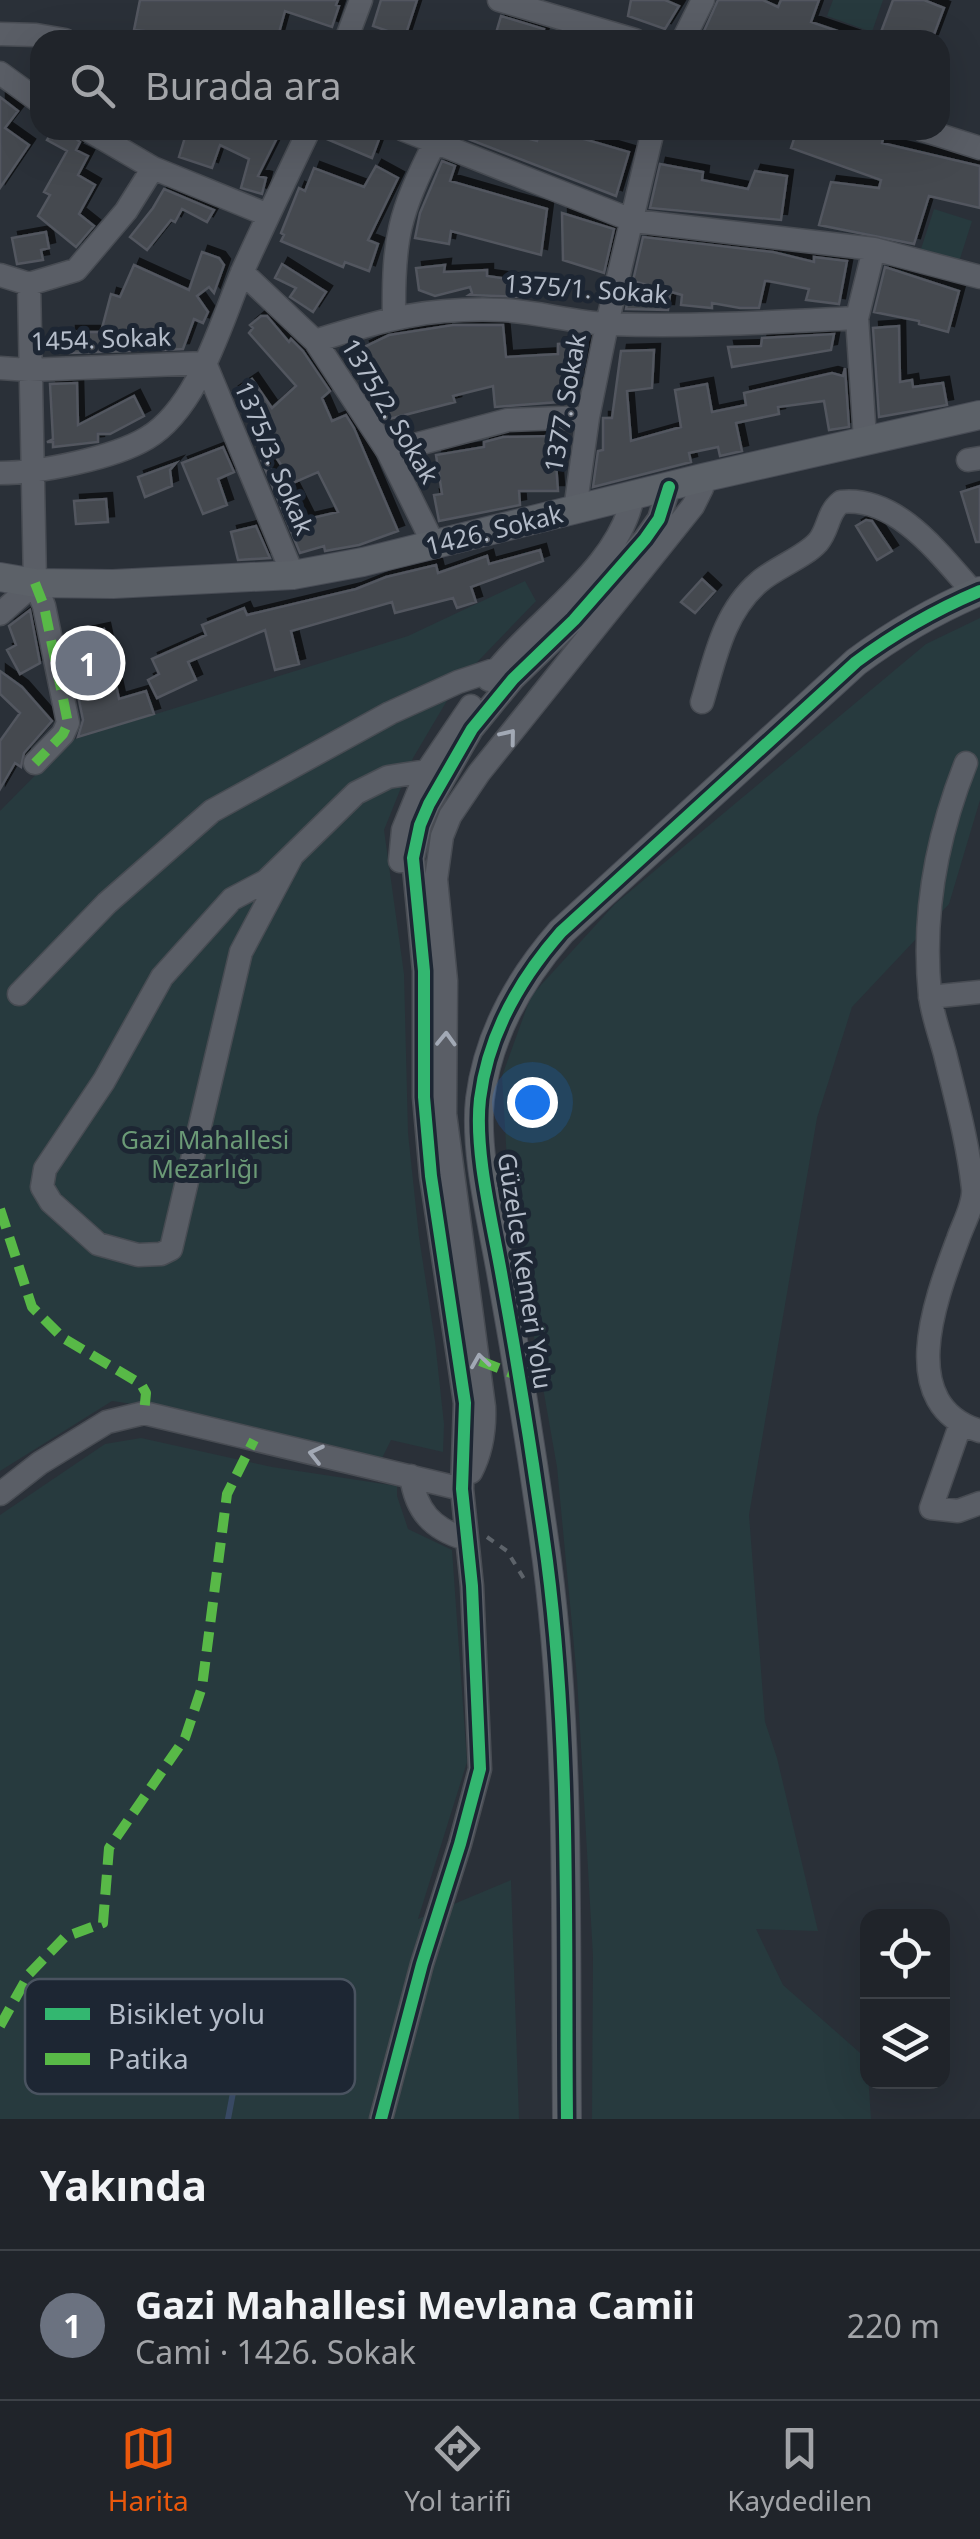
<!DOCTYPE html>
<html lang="tr">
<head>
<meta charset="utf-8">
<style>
  :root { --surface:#20242a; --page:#2d3036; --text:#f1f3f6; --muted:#a2a4a8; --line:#3d4147; --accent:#ea580c }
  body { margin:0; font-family:"Noto Sans",sans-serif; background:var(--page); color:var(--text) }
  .controls { position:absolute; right:30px; bottom:30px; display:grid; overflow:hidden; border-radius:20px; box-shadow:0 10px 40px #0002 }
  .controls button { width:90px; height:90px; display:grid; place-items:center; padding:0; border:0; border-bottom:2px solid var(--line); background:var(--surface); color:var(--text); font:50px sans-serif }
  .you { position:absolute; left:532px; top:1102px; width:35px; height:35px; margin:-25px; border:8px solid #fff; border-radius:50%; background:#1a73e8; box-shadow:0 0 0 15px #1a73e833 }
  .badge { display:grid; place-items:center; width:65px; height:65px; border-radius:50%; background:var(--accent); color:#fff; font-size:32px; font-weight:700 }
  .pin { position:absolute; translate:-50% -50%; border:5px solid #fff; box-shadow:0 2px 10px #0006 }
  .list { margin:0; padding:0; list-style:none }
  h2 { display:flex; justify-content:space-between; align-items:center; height:130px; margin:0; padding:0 40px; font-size:42px }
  h2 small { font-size:32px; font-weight:400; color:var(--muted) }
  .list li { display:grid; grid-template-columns:65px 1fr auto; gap:30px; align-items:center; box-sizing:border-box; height:150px; padding:0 40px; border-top:2px solid var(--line) }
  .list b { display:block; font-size:38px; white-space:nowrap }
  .list p { margin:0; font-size:32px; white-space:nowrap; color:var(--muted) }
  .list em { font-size:32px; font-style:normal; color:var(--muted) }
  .icon { flex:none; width:55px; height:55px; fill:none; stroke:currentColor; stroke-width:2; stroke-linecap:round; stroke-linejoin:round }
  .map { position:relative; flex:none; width:980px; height:2119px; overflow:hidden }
  .search { position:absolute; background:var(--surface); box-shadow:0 10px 40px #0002; left:30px; right:30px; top:30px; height:110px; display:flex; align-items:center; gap:25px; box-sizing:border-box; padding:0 35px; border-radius:30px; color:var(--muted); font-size:38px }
  .sheet { height:280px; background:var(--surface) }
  nav { display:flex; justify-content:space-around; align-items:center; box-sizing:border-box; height:140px; border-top:2px solid var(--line); background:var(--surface); font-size:28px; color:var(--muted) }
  nav a { display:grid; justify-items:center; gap:5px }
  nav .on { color:var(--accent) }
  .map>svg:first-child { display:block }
</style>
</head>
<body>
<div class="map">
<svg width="980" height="2119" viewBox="0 0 980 2119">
  <defs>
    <filter id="shadow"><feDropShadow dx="6" dy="-6" stdDeviation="0" flood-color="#0009"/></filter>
  </defs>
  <rect width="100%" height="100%" fill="#2a3038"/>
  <path fill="#273a3e" d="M 833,0 L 883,0 L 872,32 L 827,16 Z
    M 934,209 L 972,221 L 958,265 L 920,252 Z
    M 525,581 L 536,601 L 458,682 L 413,758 L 384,830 L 404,974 L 408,1133 L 419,1237 L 435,1341 L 444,1424 L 443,1452 L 391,1440 L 380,1462 L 181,1411 L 112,1401 L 0,1471 L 0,811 L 69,741 L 408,636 Z
    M 980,618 L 980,800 L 949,904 L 852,1007 L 817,1118 L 749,1515 L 765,1722 L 777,1758 L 818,1931 L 756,1929 L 783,1985 L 867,2059 L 871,2119 L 592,2119 L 593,1956 L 577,1678 L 557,1467 L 509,1195 L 502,1076 L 531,996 L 615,904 L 926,644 Z
    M 141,1438 L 272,1467 L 397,1486 L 397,1496 L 408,1529 L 452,1550 L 467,1762 L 418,1919 L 511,1880 L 519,2119 L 0,2119 L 0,1515 L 105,1444 Z"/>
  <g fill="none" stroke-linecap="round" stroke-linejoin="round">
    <path stroke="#384963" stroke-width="6" d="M 228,2119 L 243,2040"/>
  </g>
  <path fill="#444950" stroke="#52575f" stroke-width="2.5" filter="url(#shadow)" d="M 140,0 L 338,0 L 336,5 L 339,6 L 332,27 L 285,11 L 277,40 L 229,40 L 134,30 Z
    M 381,0 L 417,0 L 405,37 L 373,26 Z
    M 631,0 L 665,0 L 679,6 L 665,29 L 628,16 Z
    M 718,0 L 763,0 L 778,7 L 781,0 L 819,0 L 811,22 L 855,37 L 855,40 L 700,40 Z
    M 893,0 L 924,0 L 944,8 L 932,40 L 878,40 Z
    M 501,16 L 544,29 L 541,40 L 494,40 Z
    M 0,97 L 18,111 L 5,128 L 29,145 L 0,188 Z
    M 53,130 L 73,130 L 72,135 L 80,142 L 76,150 L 88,156 L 78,175 L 95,185 L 79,214 L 94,226 L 76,247 L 38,216 L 50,195 L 44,192 L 67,151 L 47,140 Z
    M 190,130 L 281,130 L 258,176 L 266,178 L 262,194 L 241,188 L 249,159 L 220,145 L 212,168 L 179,157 L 186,134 L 199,138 L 200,135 Z
    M 324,130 L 370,130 L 381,134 L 372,158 L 322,137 Z
    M 445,130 L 498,130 L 537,141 L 540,130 L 553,130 L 629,152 L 616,196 Z
    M 797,130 L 845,130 L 883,139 L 882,143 L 980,166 L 980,208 L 929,196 L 914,244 L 819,225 L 831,182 L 879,188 L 881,180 L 791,148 Z
    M 442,161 L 455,166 L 450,181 L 547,209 L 541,255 L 451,231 L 449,244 L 415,238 L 420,213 Z
    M 660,164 L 703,172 L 702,180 L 748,189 L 755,171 L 787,176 L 781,220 L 650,208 Z
    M 376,166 L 398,178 L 368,240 L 378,244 L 369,271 L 345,262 L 343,267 L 281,241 L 284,235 L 281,233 L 299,188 L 305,191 L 314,168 L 364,187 Z
    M 164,189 L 214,210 L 207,222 L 182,209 L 175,222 L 171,220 L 147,250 L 130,237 L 153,208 Z
    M 562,213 L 614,229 L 604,273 L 563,260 Z
    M 46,232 L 49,248 L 41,250 L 43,260 L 17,264 L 12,238 Z
    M 643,237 L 773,252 L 814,262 L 814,257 L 847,261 L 839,304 L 806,300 L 809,289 L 768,281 L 765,281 L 759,308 L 740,308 L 712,303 L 712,308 L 681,305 L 682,295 L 633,281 Z
    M 202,252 L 219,258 L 224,265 L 214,293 L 209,287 L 197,296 L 208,312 L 203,323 L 194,319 L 183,349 L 163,350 L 131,337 L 130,351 L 70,353 L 70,332 L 101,332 L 111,294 L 120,297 L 134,265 L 189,290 Z
    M 282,264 L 326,292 L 313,312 L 290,297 L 296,288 L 275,278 Z
    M 445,265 L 444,272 L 487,270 L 487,276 L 523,281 L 521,297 L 469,295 L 472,293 L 470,287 L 435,296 L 419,290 L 416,268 Z
    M 885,267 L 959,291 L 948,332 L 919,324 L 919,321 L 874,312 Z
    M 670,294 L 668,310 L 626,309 L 629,295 Z
    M 261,316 L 267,316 L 289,342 L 291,339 L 303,351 L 330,391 L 322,398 L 332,421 L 346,415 L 354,428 L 398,531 L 359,545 L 325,551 L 324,546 L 300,553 L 261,459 L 282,479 L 286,475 L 308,519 L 338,512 L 318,472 L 293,483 L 233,392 L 252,379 L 272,408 L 296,386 L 249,333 L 253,328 L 250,325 Z
    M 453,325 L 503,325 L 506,357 L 558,354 L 558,344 L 587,342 L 578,389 L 559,392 L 559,402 L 495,407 L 493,386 L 453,396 L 455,402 L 385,420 L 376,406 L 370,388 L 383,384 L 364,347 L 389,335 Z
    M 899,326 L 900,382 L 912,380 L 913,387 L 943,383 L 947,405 L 879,417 L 873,328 Z
    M 834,334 L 831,350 L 732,367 L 728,347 L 761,346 L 762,338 Z
    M 654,350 L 652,388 L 627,391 L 631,441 L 681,427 L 675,390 L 707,384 L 712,412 L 746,405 L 744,393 L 832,373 L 843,376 L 845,368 L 849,427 L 829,430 L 824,401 L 778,407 L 779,414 L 736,423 L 742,451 L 720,456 L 718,447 L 689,453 L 691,462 L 593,487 L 598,451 L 603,450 L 603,418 L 612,418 L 621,351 Z
    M 77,383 L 78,425 L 134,396 L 144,416 L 110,434 L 98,434 L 98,442 L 53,447 L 53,442 L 47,442 L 53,439 L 50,384 Z
    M 554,436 L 558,491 L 519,491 L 520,505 L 439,521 L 434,495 L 442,494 L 436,455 L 484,447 L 484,442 L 503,437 Z
    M 223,447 L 234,472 L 218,479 L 227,505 L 203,514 L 182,463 Z
    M 176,463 L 170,470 L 172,486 L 145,497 L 138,477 Z
    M 980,486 L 980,542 L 976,542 L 961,492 Z
    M 106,499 L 108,522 L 76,524 L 74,501 Z
    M 866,520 L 872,521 L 892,551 L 877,560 L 856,526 Z
    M 256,526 L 270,558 L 238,560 L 231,532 Z
    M 540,550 L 543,561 L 471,587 L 476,602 L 457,608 L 453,598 L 395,613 L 392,602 L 291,631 L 299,664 L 275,670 L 265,630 L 188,662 L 196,680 L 157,698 L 148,680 L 159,674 L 152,659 L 206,635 L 202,625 L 244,608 L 247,615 L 356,589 L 386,577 L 436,565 L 438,573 L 487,556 L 489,564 Z
    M 702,579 L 715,591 L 695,613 L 681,602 Z
    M 30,610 L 40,663 L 20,674 L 7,650 L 16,645 L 9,626 Z
    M 104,629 L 119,699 L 146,691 L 154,714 L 78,737 L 83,720 L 66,637 Z
    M 0,671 L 22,687 L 52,721 L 24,753 L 21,767 L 15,763 L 0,789 L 0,741 L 20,713 L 0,694 Z"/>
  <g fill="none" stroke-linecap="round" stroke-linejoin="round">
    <g stroke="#484c53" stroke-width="25">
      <path id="minor" d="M 499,0 L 635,40
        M 0,34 L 36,35 L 65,40
        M 346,40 L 361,0
        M 683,40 L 703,0
        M 0,73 L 40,102
        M 88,130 L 153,168 L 268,215
        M 404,130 L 634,221 L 874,249 L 980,277
        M 923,130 L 980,148
        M 242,272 L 315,341 L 388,452 L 434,545
        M 0,275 L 29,284 L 76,270 L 126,211 L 153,168
        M 29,284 L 35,583 L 44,606 L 68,723 L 63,734 L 35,763
        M 394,316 C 393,238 399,214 434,144
        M 315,341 C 385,319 429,307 503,310 C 539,312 575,323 610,324 C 692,327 775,322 857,318
        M 0,368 L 29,370 L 205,363 L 293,575
        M 865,439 L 857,318 L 874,249
        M 388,452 L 508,420 L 588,417
        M 968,460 L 980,458
        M 0,473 C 39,473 114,458 147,438 C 199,407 221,321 244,268 C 265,222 287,176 309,130
        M 575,510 L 588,417 L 607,324 L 653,130
        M 0,614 L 35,583
        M 489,680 C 533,620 618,571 633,496
        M 702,702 C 715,659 723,613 759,582 C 775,568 805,557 818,542 C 829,529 827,513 841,502 C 898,496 940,555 975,594
        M 966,763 C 937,836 922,916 930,995 C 932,1014 940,1035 945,1054 C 956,1099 968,1143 973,1188 C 975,1204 963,1224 958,1239 C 936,1298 894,1405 980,1431
        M 441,770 L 427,771 L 471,706
        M 292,856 L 241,952 L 171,1249 L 161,1254 L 138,1255 L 98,1244 L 51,1202 L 42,1187 L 45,1169 L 104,1081 L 162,977 L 232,899 L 266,881 L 356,793 L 388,777 L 427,771
        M 400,861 L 403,830 L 427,771
        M 19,994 L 107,903 L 212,811 L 390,713 L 458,682 L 497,669
        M 930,997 L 980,992
        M 961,1423 L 931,1508 L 958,1511 L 980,1503
        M 471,1472 C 482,1451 485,1431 484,1407 L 445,1114 L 446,981 L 436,879 L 442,836 L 450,816 L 479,773 L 693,506 L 702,488 L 702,478
        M 411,1476 C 416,1511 432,1529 466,1539
        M 0,1494 L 40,1463 L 107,1422 L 144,1413 L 462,1489
        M 381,2119 L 422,1964 L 460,1844 L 480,1769 L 472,1586 L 462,1489 L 465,1403 L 431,1176 L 424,1097 L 424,971 L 413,858 L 420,825 L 429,804 L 472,729 L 513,679 L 574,620 L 645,539 L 659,519 L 669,487"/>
    </g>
    <g stroke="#484c55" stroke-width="30">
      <path id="major" d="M 0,577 L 35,583 L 113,584 L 293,575 L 363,562 L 702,478 L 980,415
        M 567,2119 C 565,1933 571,1746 547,1561 C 534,1466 519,1372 502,1278 C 493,1225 474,1152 480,1099 C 488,1034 519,980 561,932 L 856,662 C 895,633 935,610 980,591"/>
    </g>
    <path stroke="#5d636a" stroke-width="4" stroke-dasharray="8 8" stroke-linecap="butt" d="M 487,1537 L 507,1551 L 526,1582"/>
    <use href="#minor" stroke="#5a5e66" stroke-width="22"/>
    <use href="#major" stroke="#5c6168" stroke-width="28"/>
    <path stroke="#58b947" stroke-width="10" stroke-dasharray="20 10" stroke-linecap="butt" d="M 35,583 L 44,606 L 68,723 L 63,734 L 35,763
      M 0,1209 L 32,1307 L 63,1338 L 141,1384 L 146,1393 L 144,1413
      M 480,1361 L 519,1376
      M 0,2026 L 29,1974 L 65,1937 L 103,1923 L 109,1848 L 185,1738 L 202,1687 L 227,1494 L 254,1440"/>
    <g stroke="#1d2633" stroke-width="19">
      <path id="cycleway" d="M 381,2119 L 422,1964 L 460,1844 L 480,1769 L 472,1586 L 462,1489 L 465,1403 L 431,1176 L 424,1097 L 424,971 L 413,858 L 420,825 L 429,804 L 472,729 L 513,679 L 574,620 L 645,539 L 659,519 L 669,487
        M 567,2119 C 565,1933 571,1746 547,1561 C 534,1466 519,1372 502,1278 C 493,1225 474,1152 480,1099 C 488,1034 519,980 561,932 L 856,662 C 895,633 935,610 980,591"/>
    </g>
    <use href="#cycleway" stroke="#33b770" stroke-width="12"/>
  </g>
  <defs><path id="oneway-chevron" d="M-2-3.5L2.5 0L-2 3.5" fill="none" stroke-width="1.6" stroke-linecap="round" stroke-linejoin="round" transform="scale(2.5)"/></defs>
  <g stroke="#a2a9b5">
    <use href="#oneway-chevron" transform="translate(509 736) rotate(-51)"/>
    <use href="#oneway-chevron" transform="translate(446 1039) rotate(-88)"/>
    <use href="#oneway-chevron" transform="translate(480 1361) rotate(-98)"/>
    <use href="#oneway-chevron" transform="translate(316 1454) rotate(-167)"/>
  </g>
  <g text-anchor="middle" stroke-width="10" stroke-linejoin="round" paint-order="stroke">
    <g font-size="25" fill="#b4bcc9" stroke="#1d2633">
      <text transform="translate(586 289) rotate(4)" y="9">1375/1. Sokak</text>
      <text transform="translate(101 339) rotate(-2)" y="9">1454. Sokak</text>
      <text transform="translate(565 403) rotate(-80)" y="9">1377. Sokak</text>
      <text transform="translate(390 411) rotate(59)" y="9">1375/2. Sokak</text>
      <text transform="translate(274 458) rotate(67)" y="9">1375/3. Sokak</text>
      <text transform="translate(494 530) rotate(-14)" y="9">1426. Sokak</text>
      <text transform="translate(525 1271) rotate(81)" y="9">Güzelce Kemeri Yolu</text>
    </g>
    <g font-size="25" fill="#6b9a76" stroke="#1d2633">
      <text x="205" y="1149">Gazi Mahallesi<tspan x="205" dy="29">Mezarlığı</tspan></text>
    </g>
  </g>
  <rect x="25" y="1979" width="330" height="115" rx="15" fill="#1d2633" stroke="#4a5360" stroke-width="2.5"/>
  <rect x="45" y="2008" width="45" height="12" fill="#33b770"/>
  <rect x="45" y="2053" width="45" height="12" fill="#58b947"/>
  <g font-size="28" fill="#b4bcc9">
    <text x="108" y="2024">Bisiklet yolu</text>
    <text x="108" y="2069">Patika</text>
  </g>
</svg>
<div class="controls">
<button><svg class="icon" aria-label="locate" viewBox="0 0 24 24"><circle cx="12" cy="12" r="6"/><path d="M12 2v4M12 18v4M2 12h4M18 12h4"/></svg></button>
<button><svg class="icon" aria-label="layers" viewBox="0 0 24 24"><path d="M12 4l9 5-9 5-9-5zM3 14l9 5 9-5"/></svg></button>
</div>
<div class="you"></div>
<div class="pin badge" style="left:88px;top:663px;background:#6b7280">1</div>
<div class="search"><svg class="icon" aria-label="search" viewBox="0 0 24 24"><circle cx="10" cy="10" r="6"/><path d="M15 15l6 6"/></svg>Burada ara</div>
</div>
<section class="sheet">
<h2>Yakında<small></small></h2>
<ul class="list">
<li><span class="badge" style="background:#6b7280">1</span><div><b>Gazi Mahallesi Mevlana Camii</b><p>Cami · 1426. Sokak</p></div><em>220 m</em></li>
</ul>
</section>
<nav>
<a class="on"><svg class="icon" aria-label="map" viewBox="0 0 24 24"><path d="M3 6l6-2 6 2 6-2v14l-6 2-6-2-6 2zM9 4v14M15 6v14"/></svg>Harita</a>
<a><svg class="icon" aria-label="directions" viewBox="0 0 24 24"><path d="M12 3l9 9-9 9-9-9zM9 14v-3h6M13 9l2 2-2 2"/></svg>Yol tarifi</a>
<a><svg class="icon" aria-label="saved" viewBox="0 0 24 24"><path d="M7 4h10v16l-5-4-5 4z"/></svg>Kaydedilen</a>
</nav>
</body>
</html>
